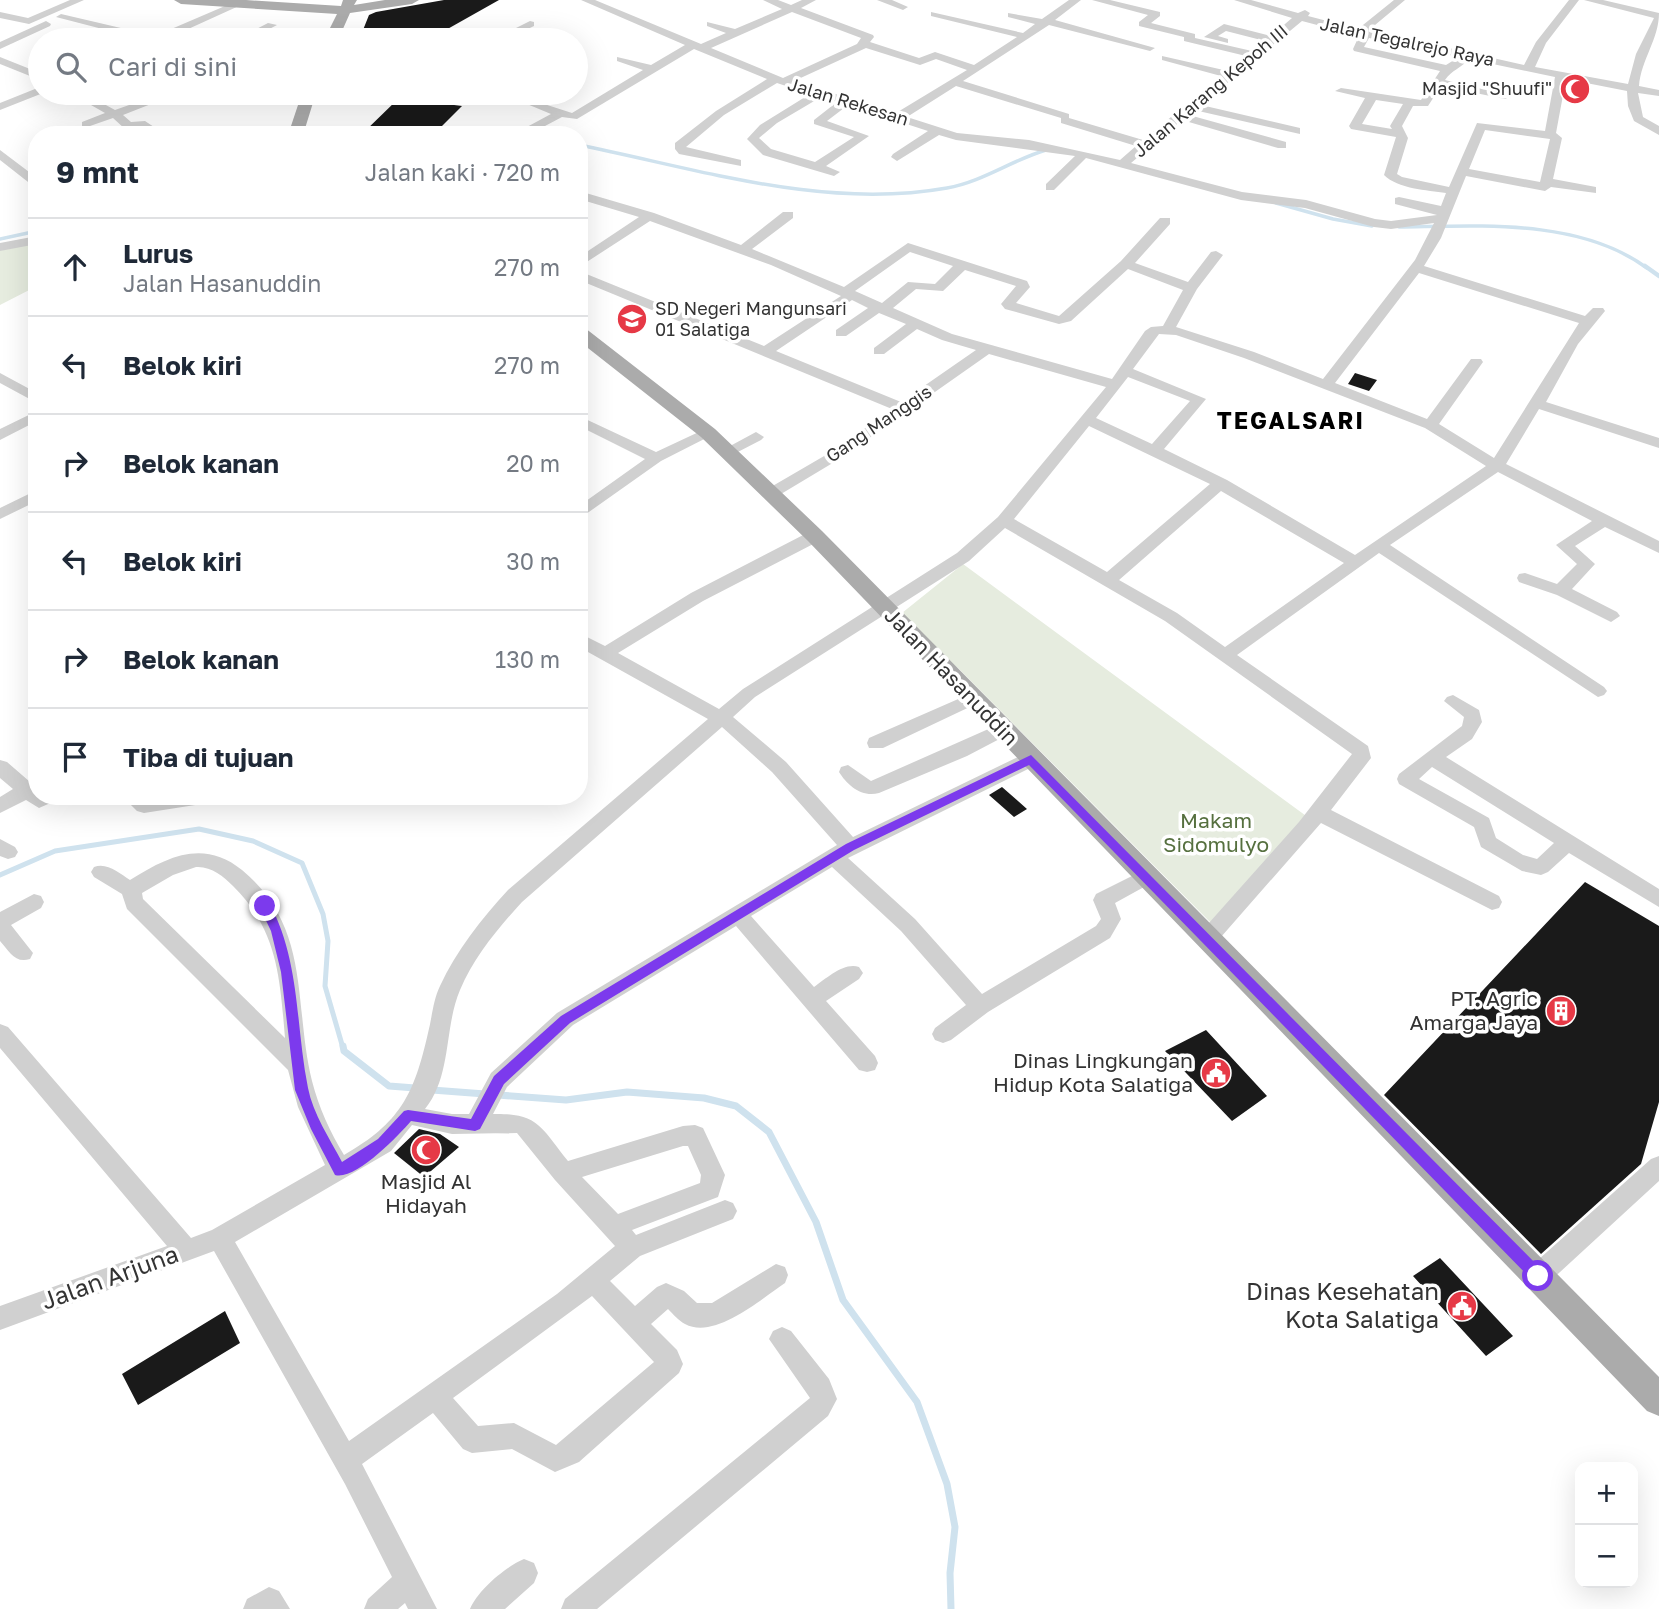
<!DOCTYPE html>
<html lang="id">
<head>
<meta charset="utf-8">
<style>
  :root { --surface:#fff; --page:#f6f6f7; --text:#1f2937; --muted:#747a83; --line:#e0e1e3 }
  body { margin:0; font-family:"Golos Text",sans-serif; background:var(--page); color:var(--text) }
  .controls { position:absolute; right:21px; bottom:21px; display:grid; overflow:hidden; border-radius:14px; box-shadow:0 7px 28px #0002 }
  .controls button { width:63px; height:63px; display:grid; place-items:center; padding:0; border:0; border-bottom:2px solid var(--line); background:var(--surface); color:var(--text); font:35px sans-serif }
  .stop { position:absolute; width:21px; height:21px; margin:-16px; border:5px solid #7c3aed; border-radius:50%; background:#fff }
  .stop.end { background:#7c3aed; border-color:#fff; box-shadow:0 2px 7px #0008 }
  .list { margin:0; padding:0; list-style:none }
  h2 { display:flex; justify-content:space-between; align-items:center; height:91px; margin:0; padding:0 28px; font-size:30px }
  h2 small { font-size:23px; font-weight:400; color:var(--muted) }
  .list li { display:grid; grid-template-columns:46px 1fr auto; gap:21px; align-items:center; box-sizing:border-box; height:98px; padding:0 28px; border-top:2px solid var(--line) }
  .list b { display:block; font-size:26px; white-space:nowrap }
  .list p { margin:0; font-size:23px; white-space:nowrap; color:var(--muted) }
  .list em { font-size:23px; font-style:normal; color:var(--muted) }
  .icon { flex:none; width:38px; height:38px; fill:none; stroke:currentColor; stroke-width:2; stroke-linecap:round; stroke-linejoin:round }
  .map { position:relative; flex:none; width:1659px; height:1609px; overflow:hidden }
  .search { position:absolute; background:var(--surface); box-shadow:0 7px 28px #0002; left:28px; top:28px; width:560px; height:77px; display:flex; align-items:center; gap:18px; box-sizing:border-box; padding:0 24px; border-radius:38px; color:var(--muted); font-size:26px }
  .panel { position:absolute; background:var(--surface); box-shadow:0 7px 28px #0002; left:28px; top:126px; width:560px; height:679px; border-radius:28px }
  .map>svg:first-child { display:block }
</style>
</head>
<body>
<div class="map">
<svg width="1659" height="1609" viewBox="0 0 1659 1609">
  <rect width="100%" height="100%" fill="#fff"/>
  <path fill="#e6ecdf" d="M 37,243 L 37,286 L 0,305 L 0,250 Z
    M 963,564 L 1313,821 L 1215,927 L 959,669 L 897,617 Z"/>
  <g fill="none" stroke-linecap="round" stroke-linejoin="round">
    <path stroke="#cfe2ee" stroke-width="3.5" d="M 579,145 C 699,169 823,210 947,188 C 982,182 1012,160 1046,150
      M 1276,203 L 1333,219 L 1372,226
      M 1399,227 C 1479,226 1579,218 1647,268
      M 0,239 L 37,231"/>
    <path stroke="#cfe2ee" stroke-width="4.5" d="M 1645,266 L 1659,276"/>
    <path stroke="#cfe2ee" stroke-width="5" d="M 0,875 L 55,851 L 199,829 L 253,841 L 302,863 L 323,914 L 328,941 L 325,986 L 343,1048"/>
    <path stroke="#cfe2ee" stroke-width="7" d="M 343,1046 L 344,1051 L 389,1086 L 415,1088
      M 432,1090 L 485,1094
      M 498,1095 L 566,1100 L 627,1092 L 704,1098 L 736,1106 L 769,1132 L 816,1222 L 843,1300 L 917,1402 L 947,1484 L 955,1527 L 950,1573 L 951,1609"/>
  </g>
  <path fill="#1a1a1a" d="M 444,0 L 499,0 L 428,40 L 359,40 L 369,15 L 376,12 Z
    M 399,98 L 462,106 L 433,135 L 361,135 Z
    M 1355,373 L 1377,380 L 1369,391 L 1348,384 Z
    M 1002,787 L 1027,809 L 1014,817 L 989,795 Z
    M 1585,882 L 1659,926 L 1659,1102 L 1641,1164 L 1541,1254 L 1384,1095 Z
    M 1206,1030 L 1267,1096 L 1232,1121 L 1165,1051 Z
    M 419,1129 L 440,1134 L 459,1147 L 424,1177 L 394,1153 Z
    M 1440,1258 L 1513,1336 L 1486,1356 L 1413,1276 Z
    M 225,1311 L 240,1343 L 138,1405 L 122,1374 Z"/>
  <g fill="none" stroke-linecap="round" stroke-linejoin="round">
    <path fill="#d0d0d0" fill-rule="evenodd" d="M 70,0 L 84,0 L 29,24 L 0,18 L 0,12 L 28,18 Z
      M 581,0 L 595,0 L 701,44 L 726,33 L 707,26 L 707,22 L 735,29 L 782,9 L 763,0 L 778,0 L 791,5 L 802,0 L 816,0 L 801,8 L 873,35 L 874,37 L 870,42 L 919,58 L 935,52 L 974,65 L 1017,37 L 931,16 L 931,12 L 1023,33 L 1035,24 L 1008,17 L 1008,13 L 1042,19 L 1069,0 L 1081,0 L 1055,20 L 1155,48 L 1150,51 L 1049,25 L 963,81 L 1069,114 L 1069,118 L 1143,140 L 1221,76 L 1162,60 L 1162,56 L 1228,71 L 1246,56 L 1184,41 L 1184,37 L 1139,26 L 1139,22 L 1148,15 L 1092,0 L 1110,0 L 1160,12 L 1160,16 L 1151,23 L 1195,34 L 1195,38 L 1252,51 L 1265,41 L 1226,31 L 1218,36 L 1228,39 L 1228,43 L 1204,37 L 1224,24 L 1271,36 L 1292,18 L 1234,0 L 1251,0 L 1298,13 L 1305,10 L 1310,13 L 1308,16 L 1358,29 L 1394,0 L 1405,0 L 1369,30 L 1524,65 L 1536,42 L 1569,0 L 1579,0 L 1546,43 L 1535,67 L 1628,84 L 1636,54 L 1654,18 L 1584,0 L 1603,0 L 1659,13 C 1659,39 1641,60 1639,86 L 1659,90 L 1659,96 L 1638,93 L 1643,117 L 1659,126 L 1659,135 L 1634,121 L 1628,106 L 1627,91 L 1566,79 L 1556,133 L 1562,138 L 1553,179 L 1596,187 L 1596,193 L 1551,187 L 1545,191 L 1466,176 L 1441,238 L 1424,266 L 1585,316 L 1593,308 L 1603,308 L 1605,311 L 1578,344 L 1546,402 L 1659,438 L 1659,448 L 1539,409 L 1506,464 L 1659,541 L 1659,553 L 1605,527 L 1575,546 L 1595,564 L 1572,589 L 1617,612 L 1620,616 L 1611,622 L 1557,595 L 1519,582 L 1517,578 L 1519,574 L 1525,573 L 1557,584 L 1577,564 L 1556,545 L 1592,521 L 1498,472 L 1390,545 L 1604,687 L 1607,691 L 1604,695 L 1598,697 L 1379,553 L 1237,655 L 1368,746 L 1371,758 L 1331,810 L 1499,896 L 1502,902 L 1499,908 L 1492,910 L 1321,823 L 1214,945 L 1207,947 L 1200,945 L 1197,939 L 1200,933 L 1299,822 L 1352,754 L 1165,621 L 1005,528 L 969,561 L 755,697 L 733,717 L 786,762 L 853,837 L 1024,754 L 1038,754 L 1040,759 L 1038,764 L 848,858 L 915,919 L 982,994 L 1096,926 L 1101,919 L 1093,900 L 1096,894 L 1146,869 L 1153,872 L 1156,877 L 1153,882 L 1115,903 L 1121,919 L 1110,938 L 988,1012 L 951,1040 L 943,1043 L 935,1040 L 932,1034 L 935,1028 L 966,1005 L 901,931 L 832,867 L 751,916 L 814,987 C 827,978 844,962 859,967 L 863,973 L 859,979 L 826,1001 L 875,1056 L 878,1063 L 875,1070 L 867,1072 L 859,1070 L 736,926 L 573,1025 L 507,1087 L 493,1114 C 539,1113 541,1128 568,1161 L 683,1126 L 695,1125 L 703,1128 L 725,1175 L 718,1197 L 632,1230 L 636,1235 L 725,1200 L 733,1203 L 737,1211 L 733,1219 L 640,1256 L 610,1281 L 635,1306 L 657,1287 L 666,1283 L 684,1291 L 697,1303 L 712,1303 L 776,1264 L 785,1267 L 788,1275 L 785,1283 C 761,1299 715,1340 685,1324 C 679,1321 673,1314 668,1309 L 651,1324 L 677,1350 L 683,1364 L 679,1373 L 579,1462 L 555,1472 L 512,1449 L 472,1453 L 463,1449 L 433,1413 L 362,1464 L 437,1609 L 408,1609 L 405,1603 L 398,1609 L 364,1609 L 368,1599 L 392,1577 L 345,1484 L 214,1251 L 0,1330 L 0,1306 L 167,1246 L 0,1048 L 0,1024 L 8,1027 L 191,1238 L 212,1230 L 325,1165 L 298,1107 L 288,1070 L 127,909 L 122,894 L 94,877 L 91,872 L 94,867 C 107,862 119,873 130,880 C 168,856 204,839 242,870 C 312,928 293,1004 312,1081 C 319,1108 330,1132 344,1155 C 400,1123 414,1095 428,1033 C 432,1018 433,1000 440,986 C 456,951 482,918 508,890 L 708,719 L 579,647 L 579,633 L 605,646 L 691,593 L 809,532 L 821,532 L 823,536 L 821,540 L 703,601 L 618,653 L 719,709 L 743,689 L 957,553 L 998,517 L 1106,387 L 989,354 L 841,458 L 776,497 L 764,497 L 762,494 L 764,491 L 831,452 L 892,409 L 579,280 L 579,271 L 764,346 L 841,296 L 771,265 L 650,221 L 579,267 L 579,257 L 639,217 L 579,199 L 579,191 L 654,213 L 741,245 L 783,212 L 793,212 L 793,218 L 752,249 L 844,287 L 908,243 L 1027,281 L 1030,287 L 1016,303 L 1059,316 L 1121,261 L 1160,218 L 1170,218 L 1170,224 L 1135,263 L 1188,282 L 1211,252 L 1216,251 L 1223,255 L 1197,289 L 1176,327 L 1254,352 L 1323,379 L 1415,260 L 1434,223 L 1391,229 L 1374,227 L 1305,208 L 1241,200 L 1086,158 L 1054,190 L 1046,190 L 1046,184 L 1075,156 L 956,140 L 939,135 L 897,161 L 891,157 L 893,154 L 928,131 L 848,105 L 827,121 L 869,136 L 826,166 L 840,172 L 834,176 L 763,155 L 747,139 L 760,125 L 810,94 L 777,83 L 724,115 L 686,147 L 741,160 L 741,166 L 679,154 L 675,149 L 675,143 L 716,111 L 767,79 L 694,49 L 577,119 L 562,117 L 528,135 L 512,135 L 551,114 L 527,104 L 540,93 L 553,93 L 541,103 L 572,113 L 643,70 L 617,61 L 617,57 L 651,65 L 685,45 ZM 792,12 L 861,38 L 857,44 L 783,78 L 711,48 ZM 1302,21 L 1359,36 L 1353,49 L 1354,51 L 1440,71 L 1421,100 L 1341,88 L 1335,91 L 1365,98 L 1349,126 L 1351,129 L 1396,137 L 1384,175 C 1398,189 1427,190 1446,193 L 1441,206 L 1399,197 L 1395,198 L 1395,204 L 1437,215 L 1391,221 L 1375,219 L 1306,200 L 1242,192 L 1131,163 L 1182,120 L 1278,148 L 1286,148 L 1286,142 L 1189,115 L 1194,110 L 1300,134 L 1300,128 L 1201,105 ZM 1369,38 L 1459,57 L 1446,65 L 1364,47 ZM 866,48 L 920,65 L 936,59 L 967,70 L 896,113 L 794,81 ZM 1469,59 L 1555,77 L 1545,131 L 1477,123 L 1449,187 L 1402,177 L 1397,174 L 1408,138 L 1402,126 L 1413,106 L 1428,106 L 1441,86 L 1505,99 L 1511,96 L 1445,80 C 1452,70 1461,68 1469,59 ZM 956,86 L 1061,118 L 1061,123 L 1136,146 L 1120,160 L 1029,140 L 957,133 L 907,117 ZM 821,97 L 837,102 L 814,120 L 814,124 L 854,137 L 815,162 L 771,149 L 759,138 L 777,123 ZM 1376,100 L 1403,104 L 1390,126 L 1392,129 L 1362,124 ZM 1485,130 L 1550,139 L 1540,182 L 1469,169 ZM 910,252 L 953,266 L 935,284 L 908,282 L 882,303 L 855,291 ZM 1128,269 L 1183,290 L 1163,326 L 1151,327 L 1145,331 L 1112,379 L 952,334 L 893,308 L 916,289 L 943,291 L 965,270 L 1016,286 L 1001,304 L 1005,309 L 1059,324 L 1071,321 ZM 1419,273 L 1579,323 L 1494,458 L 1439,424 L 1483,362 L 1481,359 L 1471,359 L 1427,419 L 1335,383 ZM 852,300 L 868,308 L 836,330 L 836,336 L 846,336 L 879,313 L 906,324 L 874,348 L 874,354 L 884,354 L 917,329 L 942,340 L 976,350 L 901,402 L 776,351 ZM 1159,334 L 1176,335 L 1244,358 L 1425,428 L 1486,466 L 1355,555 L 1227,480 L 1164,449 L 1206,399 L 1133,369 ZM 1128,377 L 1190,401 L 1152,444 L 1096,418 ZM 1089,426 L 1210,484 L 1107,572 L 1014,519 ZM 1221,491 L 1344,563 L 1225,647 L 1177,613 L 1119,580 ZM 722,727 L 772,772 L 837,845 L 557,1013 L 491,1073 L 469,1114 L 452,1114 L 425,1109 C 452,1076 444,1027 460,990 C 474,957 499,927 522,902 ZM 196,867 C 211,866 223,876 233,886 C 278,930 280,979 285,1038 L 143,899 L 142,893 L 173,875 ZM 412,1125 L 452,1134 L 517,1133 L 555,1180 L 615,1246 L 557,1294 L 349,1441 L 235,1242 L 391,1151 ZM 683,1146 L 688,1146 L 701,1175 L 700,1183 L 618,1214 L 582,1177 ZM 592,1296 L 654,1362 L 556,1445 L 514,1423 L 478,1426 L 453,1398 Z
      M 877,0 L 892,0 L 908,7 L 903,10 Z
      M 232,3 L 241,5 L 164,40 L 145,40 L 56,17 L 61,14 L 155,36 Z
      M 46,21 L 51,24 L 50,26 L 0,49 L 0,42 Z
      M 530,21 L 534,22 L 534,26 L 505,40 L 492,40 Z
      M 268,23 L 277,25 L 248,40 L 235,40 Z
      M 0,57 L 40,73 L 40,80 L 0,64 Z
      M 40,87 L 40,93 L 43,93 L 0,110 L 0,103 Z
      M 70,93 L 84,93 L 115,110 L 163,93 L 179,93 L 123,115 L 131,122 L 145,121 L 166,135 L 151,135 L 139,127 L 125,129 L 113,118 L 90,126 L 82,126 L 82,122 L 105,113 Z
      M 0,150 L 37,178 L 37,189 L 0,160 Z
      M 37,236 L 37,244 L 0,251 L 0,243 Z
      M 0,373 L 37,393 L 37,403 L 0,383 Z
      M 37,411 L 37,421 L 0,440 L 0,429 Z
      M 579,416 L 656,452 L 703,430 L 713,430 L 716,433 L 661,461 L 579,519 L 579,506 L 645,459 L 579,426 Z
      M 756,432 L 764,437 L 761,440 L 732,455 L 722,455 L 719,452 Z
      M 37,490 L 37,501 L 0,519 L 0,508 Z
      M 972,693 L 978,695 L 981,699 L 978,703 L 883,748 L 869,748 L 867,743 L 869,738 Z
      M 1453,695 L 1479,710 L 1482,722 L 1472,739 L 1446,757 L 1659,889 L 1659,907 L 1569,853 L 1548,872 L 1541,875 L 1522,871 L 1481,847 L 1474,827 L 1399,784 L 1397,779 L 1399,774 L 1462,726 L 1464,717 L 1444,701 L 1447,697 ZM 1432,767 L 1554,843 L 1537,859 L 1523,855 L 1496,838 L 1489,818 L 1419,779 Z
      M 1002,723 L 1009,724 L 1011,729 L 1009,734 L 967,756 L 879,793 C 862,798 847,785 839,772 L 841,767 L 848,765 L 871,781 Z
      M 0,760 L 7,762 L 37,788 L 37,796 L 57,796 L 55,801 L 39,808 L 26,800 L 0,813 L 0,797 L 13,789 L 0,778 Z
      M 122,796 L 147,798 L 217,796 L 215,801 L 208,803 L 144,813 L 137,811 Z
      M 0,839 L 15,847 L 18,852 L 15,857 L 8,859 L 0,856 Z
      M 34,894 L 41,896 L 44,902 L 41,908 L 11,925 L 33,953 L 30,959 C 15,964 9,951 0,941 L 0,912 Z
      M 1659,1156 L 1659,1181 L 1547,1284 L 1538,1287 L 1529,1284 L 1526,1276 L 1529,1268 L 1651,1159 Z
      M 782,1327 L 791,1331 L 829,1379 L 837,1399 L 828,1416 L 597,1609 L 561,1609 L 565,1599 L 810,1398 L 769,1339 L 773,1331 Z
      M 524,1559 L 534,1563 L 538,1573 L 534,1583 L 505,1609 L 470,1609 C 478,1590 505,1567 524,1559 Z
      M 269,1587 L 279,1591 L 290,1609 L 243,1609 L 247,1599 Z"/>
    <path fill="#ababab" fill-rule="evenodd" d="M 174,0 L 246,0 L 341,6 L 343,0 L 357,0 L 354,5 L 385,0 L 419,0 L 412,4 L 350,13 L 338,40 L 324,40 L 337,14 L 181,4 Z
      M 302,93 L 316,93 L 303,135 L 288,135 Z
      M 579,327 L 585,328 L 715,429 L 822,531 L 1659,1377 L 1659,1416 L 1647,1411 L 808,541 L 701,437 L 579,341 Z"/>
  </g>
  <path fill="#7c3aed" d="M 1031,755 L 1543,1271 L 1545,1276 L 1543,1280 L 1532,1280 L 1029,765 L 854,850 L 570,1023 L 504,1084 L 480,1129 L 475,1131 L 411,1121 C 398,1136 355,1181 335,1175 L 311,1129 L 295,1090 L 281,972 L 271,931 L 259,906 L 260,902 L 269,902 C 301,963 295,1023 308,1088 C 313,1114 330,1139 342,1162 L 378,1139 L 404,1111 L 408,1110 L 471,1119 L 494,1076 L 561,1016 L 846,844 Z"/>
  <defs>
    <g id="mosque-disc" transform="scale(1.575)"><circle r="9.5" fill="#e63946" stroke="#fff"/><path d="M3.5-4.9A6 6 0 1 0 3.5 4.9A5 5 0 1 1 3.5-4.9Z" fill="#fff"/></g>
    <g id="school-disc" transform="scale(1.575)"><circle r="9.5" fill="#e63946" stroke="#fff"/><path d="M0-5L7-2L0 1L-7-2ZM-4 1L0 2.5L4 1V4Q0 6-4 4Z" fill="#fff"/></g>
    <g id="building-disc" transform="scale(1.575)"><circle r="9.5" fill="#e63946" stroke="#fff"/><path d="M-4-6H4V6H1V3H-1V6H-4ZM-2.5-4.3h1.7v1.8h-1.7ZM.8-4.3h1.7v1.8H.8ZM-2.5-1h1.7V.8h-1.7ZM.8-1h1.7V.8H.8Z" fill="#fff"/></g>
    <g id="civic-disc" transform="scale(1.575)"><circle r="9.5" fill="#e63946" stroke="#fff"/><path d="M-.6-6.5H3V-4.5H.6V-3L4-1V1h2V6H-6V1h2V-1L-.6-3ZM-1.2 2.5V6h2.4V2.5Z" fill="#fff"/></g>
  </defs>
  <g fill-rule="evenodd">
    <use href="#mosque-disc" x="1575" y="89"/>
    <use href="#school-disc" x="632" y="319"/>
    <use href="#building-disc" x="1561" y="1011"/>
    <use href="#civic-disc" x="1216" y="1073"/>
    <use href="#mosque-disc" x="426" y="1150"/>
    <use href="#civic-disc" x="1462" y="1306"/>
  </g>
  <g text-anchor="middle" stroke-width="7" stroke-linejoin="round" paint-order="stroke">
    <g font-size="18" fill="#333" stroke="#fff">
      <text transform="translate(1407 42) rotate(12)" y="6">Jalan Tegalrejo Raya</text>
      <text transform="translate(1211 91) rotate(-40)" y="6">Jalan Karang Kepoh III</text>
      <text transform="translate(848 102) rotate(17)" y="6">Jalan Rekesan</text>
      <text transform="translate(879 424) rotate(-34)" y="6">Gang Manggis</text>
    </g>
    <g font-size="18" fill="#333" stroke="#fff" text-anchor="end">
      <text x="1552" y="95">Masjid "Shuufi"</text>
      <text x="655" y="315" text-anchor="start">SD Negeri Mangunsari<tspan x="655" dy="21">01 Salatiga</tspan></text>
    </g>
    <g font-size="21" fill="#333" stroke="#fff">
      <text transform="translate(951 677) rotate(46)" y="7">Jalan Hasanuddin</text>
    </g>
    <g font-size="21" fill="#56703f" stroke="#fff">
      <text x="1216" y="828">Makam<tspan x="1216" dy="24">Sidomulyo</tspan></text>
    </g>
    <g font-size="21" fill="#333" stroke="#fff" text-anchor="end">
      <text x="1538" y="1006">PT. Agric<tspan x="1538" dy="24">Amarga Jaya</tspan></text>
      <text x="1193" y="1068">Dinas Lingkungan<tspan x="1193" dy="24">Hidup Kota Salatiga</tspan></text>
      <text x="426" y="1189" text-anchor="middle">Masjid Al<tspan x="426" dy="24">Hidayah</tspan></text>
    </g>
    <g font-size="23" font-weight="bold" letter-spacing="2" fill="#000" stroke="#fff">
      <text x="1291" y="429">TEGALSARI</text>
    </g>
    <g font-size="24" fill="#333" stroke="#fff">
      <text transform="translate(110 1278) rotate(-20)" y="8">Jalan Arjuna</text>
    </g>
    <g font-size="24" fill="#333" stroke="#fff" text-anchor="end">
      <text x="1439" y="1300">Dinas Kesehatan<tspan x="1439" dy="28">Kota Salatiga</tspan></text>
    </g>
  </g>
</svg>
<div class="controls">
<button>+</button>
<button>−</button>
</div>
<div class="stop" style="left:1538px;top:1276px"></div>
<div class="stop end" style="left:265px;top:906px"></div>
<div class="search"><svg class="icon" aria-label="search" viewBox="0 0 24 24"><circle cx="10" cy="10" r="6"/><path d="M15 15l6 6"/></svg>Cari di sini</div>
<section class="panel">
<h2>9 mnt<small>Jalan kaki · 720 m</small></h2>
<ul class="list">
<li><svg class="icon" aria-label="ahead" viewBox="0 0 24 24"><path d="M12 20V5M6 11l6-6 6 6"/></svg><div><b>Lurus</b><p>Jalan Hasanuddin</p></div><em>270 m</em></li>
<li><svg class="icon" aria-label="left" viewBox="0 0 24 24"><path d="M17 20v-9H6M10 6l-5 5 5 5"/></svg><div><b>Belok kiri</b></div><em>270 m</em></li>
<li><svg class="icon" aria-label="right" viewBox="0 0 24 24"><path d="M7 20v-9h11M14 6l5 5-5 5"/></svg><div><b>Belok kanan</b></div><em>20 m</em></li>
<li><svg class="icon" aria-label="left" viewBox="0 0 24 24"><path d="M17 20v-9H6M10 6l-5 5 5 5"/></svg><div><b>Belok kiri</b></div><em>30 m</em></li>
<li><svg class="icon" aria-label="right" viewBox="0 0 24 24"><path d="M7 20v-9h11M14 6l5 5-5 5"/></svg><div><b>Belok kanan</b></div><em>130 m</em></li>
<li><svg class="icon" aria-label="arrive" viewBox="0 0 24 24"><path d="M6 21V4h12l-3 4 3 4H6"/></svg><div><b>Tiba di tujuan</b></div></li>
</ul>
</section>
</div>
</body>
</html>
